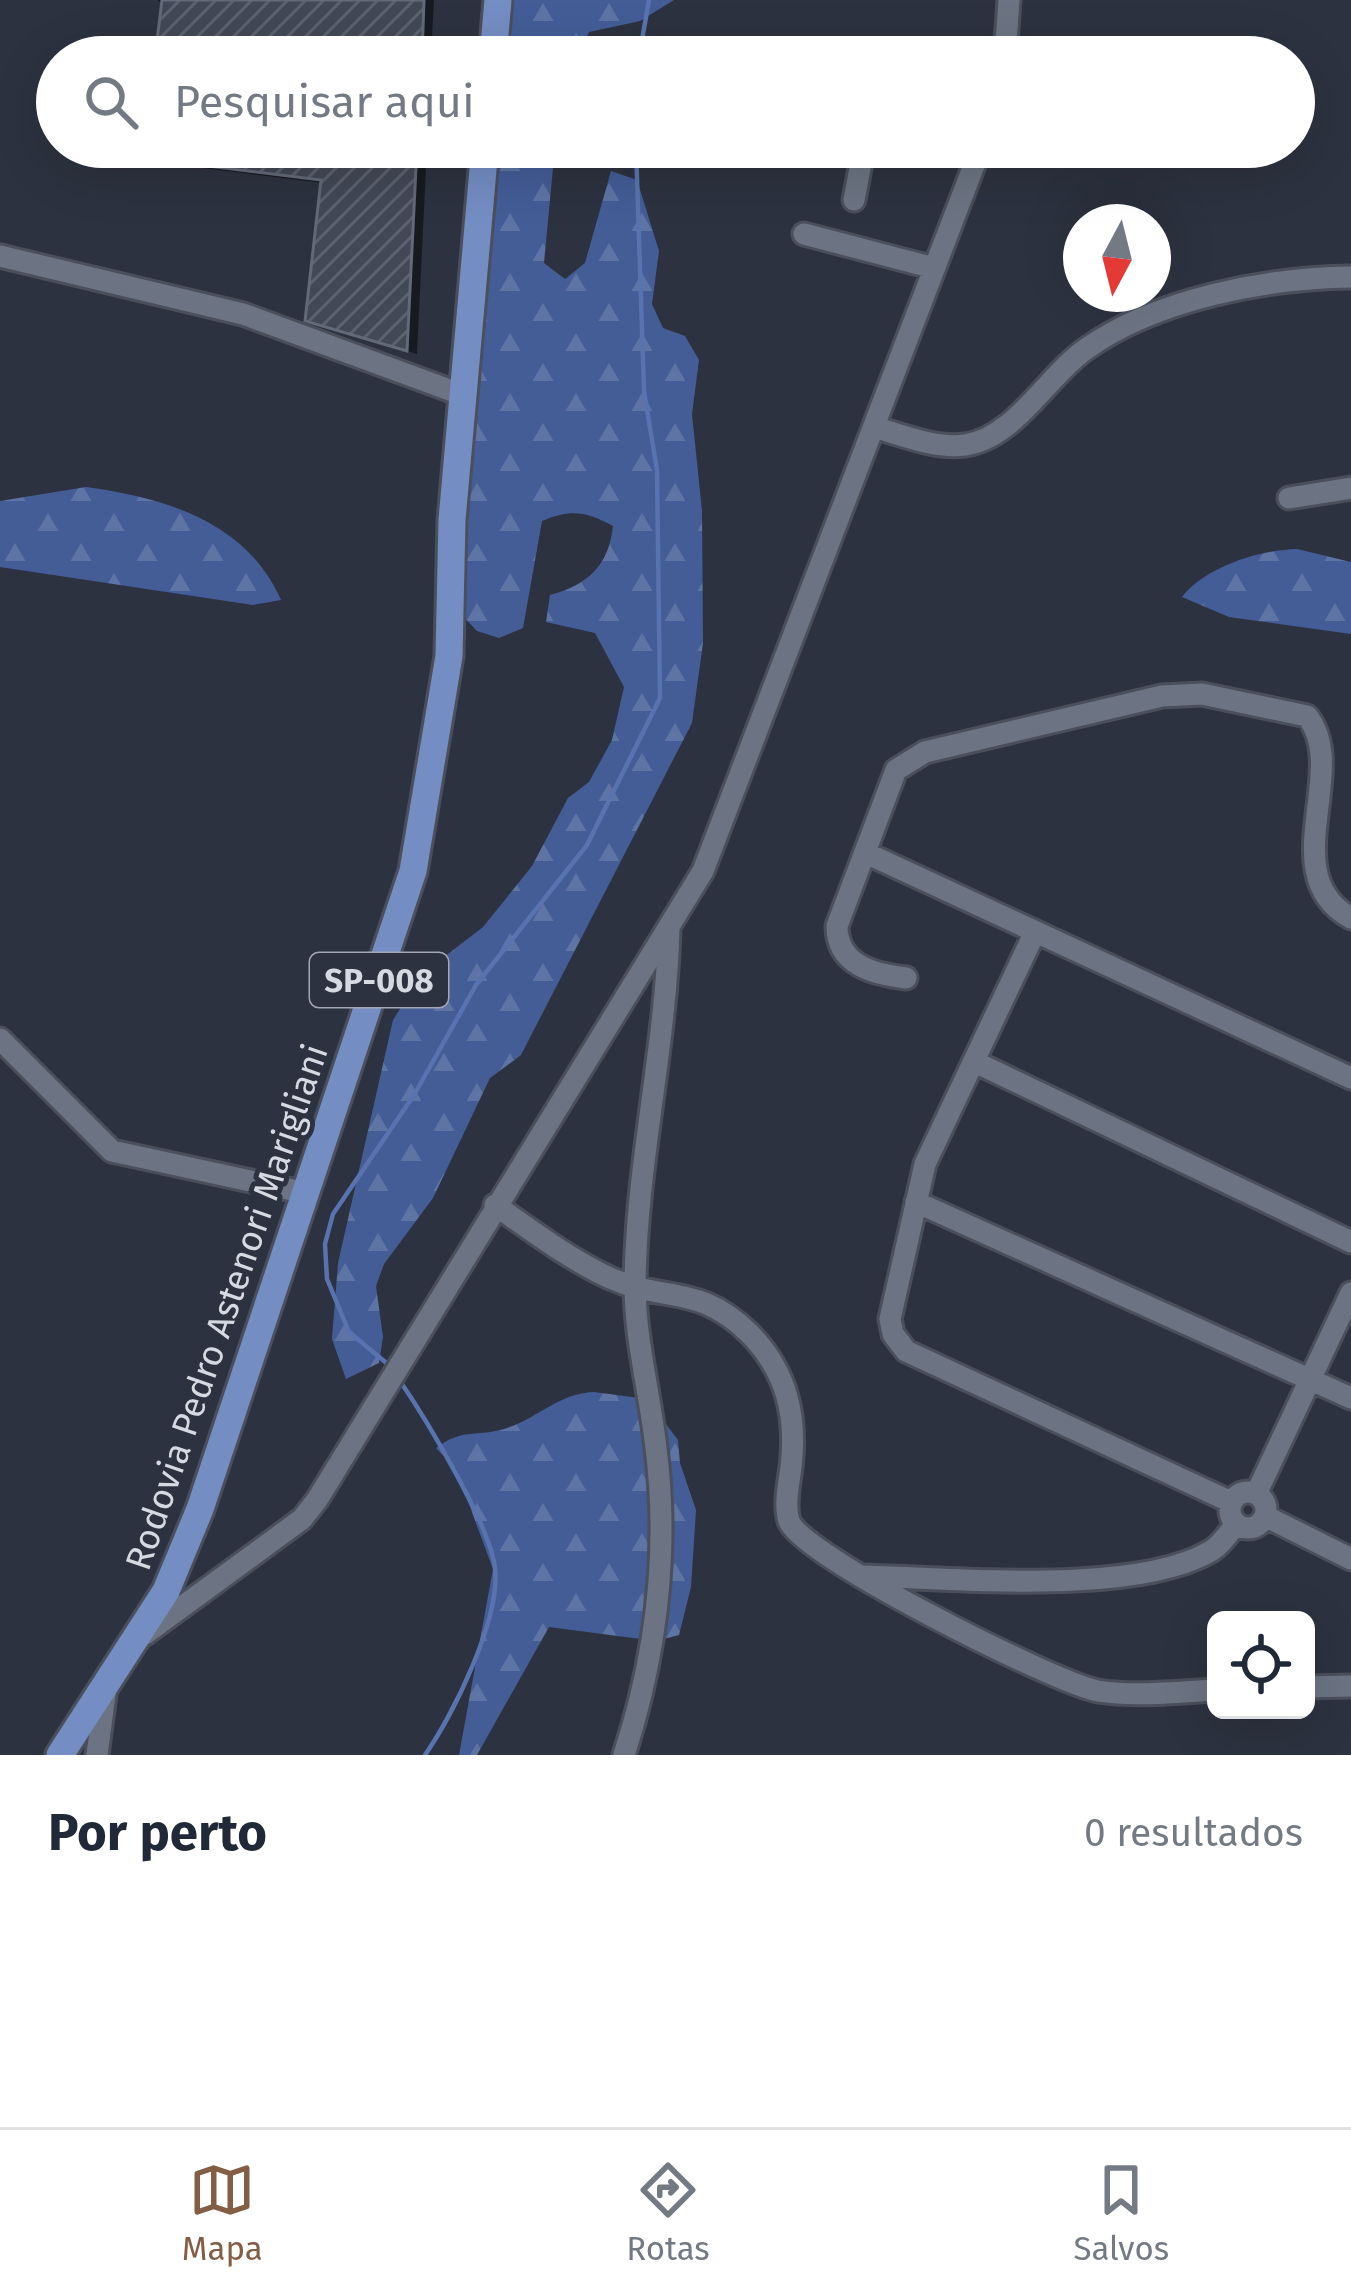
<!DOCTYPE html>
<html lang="pt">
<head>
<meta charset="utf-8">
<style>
  :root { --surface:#fff; --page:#f6f6f7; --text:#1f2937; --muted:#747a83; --line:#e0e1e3; --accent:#835d44 }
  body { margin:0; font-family:"Fira Sans",sans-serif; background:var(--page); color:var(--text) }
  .controls { position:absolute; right:36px; bottom:36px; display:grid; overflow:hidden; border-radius:18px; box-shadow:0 12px 48px #0002 }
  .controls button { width:108px; height:108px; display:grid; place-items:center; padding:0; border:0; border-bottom:3px solid var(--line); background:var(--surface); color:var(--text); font:60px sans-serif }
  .compass { position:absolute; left:1063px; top:204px; width:108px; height:108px; border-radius:50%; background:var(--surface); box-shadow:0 12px 48px #0002; rotate:187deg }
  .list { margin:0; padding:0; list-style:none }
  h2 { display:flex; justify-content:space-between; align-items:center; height:156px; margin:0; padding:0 48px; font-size:51px }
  h2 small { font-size:39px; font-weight:400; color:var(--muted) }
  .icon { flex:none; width:66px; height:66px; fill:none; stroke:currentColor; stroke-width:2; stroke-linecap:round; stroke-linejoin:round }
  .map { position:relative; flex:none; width:1351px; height:1755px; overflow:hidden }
  .search { position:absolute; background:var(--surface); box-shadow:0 12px 48px #0002; left:36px; right:36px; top:36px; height:132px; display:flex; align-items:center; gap:30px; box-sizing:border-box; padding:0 42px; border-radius:66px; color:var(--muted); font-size:45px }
  .sheet { height:372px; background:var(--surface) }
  nav { display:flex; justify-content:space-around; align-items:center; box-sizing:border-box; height:168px; border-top:3px solid var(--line); background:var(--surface); font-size:33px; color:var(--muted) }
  nav a { display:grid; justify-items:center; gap:6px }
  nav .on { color:var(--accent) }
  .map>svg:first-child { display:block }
</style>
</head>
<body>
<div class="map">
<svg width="1351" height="1755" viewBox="0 0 1351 1755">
  <defs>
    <pattern id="forest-firs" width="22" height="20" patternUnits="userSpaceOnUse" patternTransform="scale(3)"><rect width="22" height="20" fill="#445d97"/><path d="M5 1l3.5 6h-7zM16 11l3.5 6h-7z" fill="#5e74a5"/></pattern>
    <pattern id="building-hatch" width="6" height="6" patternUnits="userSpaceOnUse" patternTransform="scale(3)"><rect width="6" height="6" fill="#424856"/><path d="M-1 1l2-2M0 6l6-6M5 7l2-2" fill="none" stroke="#5c626e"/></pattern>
  </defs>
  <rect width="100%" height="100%" fill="#2c323f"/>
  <path fill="url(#forest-firs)" d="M 506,0 L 674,0 L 640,21 L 589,32 L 579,57 L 501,57 Z
    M 495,147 L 555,147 L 544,263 L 565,279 L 585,263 L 611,171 L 637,180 L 659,251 L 652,304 L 663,328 L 685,336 L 699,360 L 692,414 L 702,511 L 703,643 L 692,723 L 521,1055 L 490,1078 L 433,1198 L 384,1264 L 376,1286 L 383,1337 L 379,1363 L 346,1379 L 332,1339 L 338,1263 L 393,1020 L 422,974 L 483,927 L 532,866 L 568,798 L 589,782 L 612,740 L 624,687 L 595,633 L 546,622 L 550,595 C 588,585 609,565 613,526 C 586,511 570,509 542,521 L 523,628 L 499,638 L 477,631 L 457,610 Z
    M 86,487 C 165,498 246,521 281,600 L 253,605 L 0,567 L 0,501 Z
    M 1297,549 L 1351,562 L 1351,634 L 1229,617 L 1182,597 C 1206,567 1258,550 1297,549 Z
    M 594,1392 L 647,1399 L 678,1440 L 680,1463 L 696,1510 L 691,1587 L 679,1635 L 656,1641 L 549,1627 L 477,1755 L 459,1755 L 493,1569 L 456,1469 L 436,1448 C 464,1427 477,1438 507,1428 C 540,1417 557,1394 594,1392 Z"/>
  <path fill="#0007" d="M 157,0 L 434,0 L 431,57 L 158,57 L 164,5 Z
    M 147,147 L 427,147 L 417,354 L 308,319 L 323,183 L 155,162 L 145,156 Z"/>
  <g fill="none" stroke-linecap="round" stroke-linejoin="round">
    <path stroke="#5873af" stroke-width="4.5" d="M 639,57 L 649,0
      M 390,1366 L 349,1332 L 327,1279 L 325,1244 L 333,1214 L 414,1095 L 476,985 L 587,845 L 660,698 L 657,470 L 644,391 L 636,147
      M 400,1381 C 426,1419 490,1525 495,1568 C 501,1618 453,1715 425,1755"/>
  </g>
  <path fill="url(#building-hatch)" stroke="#626978" stroke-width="3" d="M 162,0 L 424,0 L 422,57 L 155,57 Z
    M 144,147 L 417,147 L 407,351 L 305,321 L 321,180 L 142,158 Z"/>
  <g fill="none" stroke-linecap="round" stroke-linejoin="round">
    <g stroke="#4a4f5b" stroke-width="27">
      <path id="minor" d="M 1005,57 L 1009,0
        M 854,200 L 864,147
        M 804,234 L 934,268
        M 0,256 L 243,314 L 463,395
        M 874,427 C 902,435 935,449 965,445 C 1015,438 1047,376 1086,349 C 1156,299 1267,278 1351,277
        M 1289,498 L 1351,488
        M 866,853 L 1351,1078
        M 1035,932 L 925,1164 L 890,1319 L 893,1334 L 906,1351 L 1231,1502
        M 906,978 C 873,974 837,965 837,926 L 896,770 L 925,752 L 1162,696 L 1202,694 L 1307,716 C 1351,770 1273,875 1351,918
        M 0,1039 L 112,1151 L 306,1193
        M 975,1062 L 1351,1242
        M 916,1202 L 1351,1398
        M 495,1205 C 532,1231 569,1259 610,1278 C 666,1303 698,1283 750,1334 C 787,1372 797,1416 791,1467 C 789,1483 784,1505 789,1521 C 802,1556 1055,1683 1098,1691 C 1136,1697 1177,1692 1216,1690
        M1230 1510a18 18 0 1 1 36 0a18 18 0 1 1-36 0Z
        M 1256,1494 L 1351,1293
        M 1265,1516 L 1351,1559
        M 862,1576 C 952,1578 1134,1596 1211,1551 C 1221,1545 1229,1533 1236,1524
        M 145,1634 L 302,1519 L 317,1500 L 703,871 L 981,147
        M 1306,1687 L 1351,1686
        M 97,1755 L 106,1687
        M 624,1755 C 656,1656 669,1552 656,1448 C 650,1394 635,1339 635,1285 C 636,1165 666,1048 669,929"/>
    </g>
    <g stroke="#4a4f5b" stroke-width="33">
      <path id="major" d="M 493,57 L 498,0
        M 60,1755 L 166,1591 L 200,1509 L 413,871 L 449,656 L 452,520 L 485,147"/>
    </g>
    <use href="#minor" stroke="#6c7483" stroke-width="21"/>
    <use href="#major" stroke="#748dc3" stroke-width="27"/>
  </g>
  <g text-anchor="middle" stroke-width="10" stroke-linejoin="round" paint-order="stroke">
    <rect fill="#2c323f" stroke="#a2a7b1" stroke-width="3" x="310" y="953" width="138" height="54" rx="9"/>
    <g font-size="33" font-weight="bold" fill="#d5d9e2">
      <text x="379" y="992">SP-008</text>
    </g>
    <g font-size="36" fill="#d5d9e2" stroke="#2c323f">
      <text transform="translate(226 1307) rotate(-71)" y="13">Rodovia Pedro Astenori Marigliani</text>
    </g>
  </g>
</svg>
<div class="controls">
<button><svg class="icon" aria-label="locate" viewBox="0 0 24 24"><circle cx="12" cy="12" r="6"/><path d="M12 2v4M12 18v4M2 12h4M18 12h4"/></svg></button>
</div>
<svg class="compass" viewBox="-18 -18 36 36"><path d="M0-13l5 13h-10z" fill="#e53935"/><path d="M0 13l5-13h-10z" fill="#747a83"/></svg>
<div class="search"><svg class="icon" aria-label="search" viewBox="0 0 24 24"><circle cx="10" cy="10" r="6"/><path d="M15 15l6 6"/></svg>Pesquisar aqui</div>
</div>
<section class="sheet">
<h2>Por perto<small>0 resultados</small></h2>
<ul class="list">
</ul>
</section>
<nav>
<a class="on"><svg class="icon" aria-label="map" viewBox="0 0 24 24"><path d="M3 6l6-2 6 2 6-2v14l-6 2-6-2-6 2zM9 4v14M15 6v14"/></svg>Mapa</a>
<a><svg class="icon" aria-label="directions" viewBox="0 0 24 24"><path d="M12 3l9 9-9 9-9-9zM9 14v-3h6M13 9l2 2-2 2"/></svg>Rotas</a>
<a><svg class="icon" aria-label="saved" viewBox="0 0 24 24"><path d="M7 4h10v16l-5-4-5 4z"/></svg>Salvos</a>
</nav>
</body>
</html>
